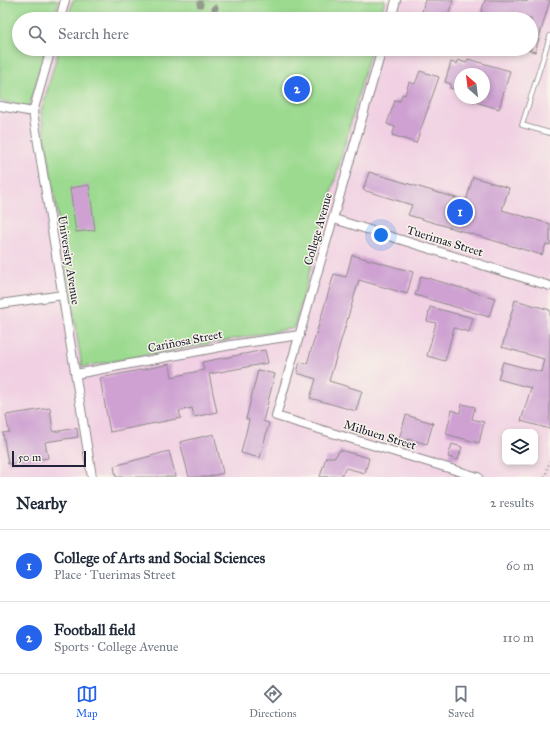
<!DOCTYPE html>
<html lang="en">
<head>
<meta charset="utf-8">
<style>
  :root { --surface:#fff; --page:#f6f6f7; --text:#1f2937; --muted:#747a83; --line:#e0e1e3; --accent:#2563eb }
  body { margin:0; font-family:"IM FELL Great Primer",serif; background:var(--page); color:var(--text) }
  .controls { position:absolute; right:12px; bottom:12px; display:grid; overflow:hidden; border-radius:8px; box-shadow:0 2px 6px #0003 }
  .controls button { width:36px; height:36px; display:grid; place-items:center; padding:0; border:0; border-bottom:1px solid var(--line); background:var(--surface); color:var(--text); font:20px sans-serif }
  .compass { position:absolute; left:454px; top:68px; width:36px; height:36px; border-radius:50%; background:var(--surface); box-shadow:0 2px 6px #0003; rotate:332deg }
  .scale { position:absolute; left:12px; bottom:10px; width:74px; box-sizing:border-box; padding-left:4px; border:2px solid #22223b; border-top:0; font-size:11px; line-height:14px; white-space:nowrap; color:#22223b; -webkit-text-stroke:3px #f7f3e8; paint-order:stroke }
  .you { position:absolute; left:381px; top:235px; width:14px; height:14px; margin:-10px; border:3px solid #fff; border-radius:50%; background:#1a73e8; box-shadow:0 0 0 6px #1a73e833 }
  .badge { display:grid; place-items:center; width:26px; height:26px; border-radius:50%; background:var(--accent); color:#fff; font-size:13px; font-weight:700 }
  .pin { position:absolute; translate:-50% -50%; border:2px solid #fff; box-shadow:0 1px 4px #0006 }
  .list { margin:0; padding:0; list-style:none }
  h2 { display:flex; justify-content:space-between; align-items:center; height:52px; margin:0; padding:0 16px; font-size:17px }
  h2 small { font-size:13px; font-weight:400; color:var(--muted) }
  .list li { display:grid; grid-template-columns:26px 1fr auto; gap:12px; align-items:center; box-sizing:border-box; height:72px; padding:0 16px; border-top:1px solid var(--line) }
  .list b { display:block; font-size:15px; white-space:nowrap }
  .list p { margin:0; font-size:13px; white-space:nowrap; color:var(--muted) }
  .list em { font-size:13px; font-style:normal; color:var(--muted) }
  .icon { flex:none; width:22px; height:22px; fill:none; stroke:currentColor; stroke-width:2; stroke-linecap:round; stroke-linejoin:round }
  .map { position:relative; flex:none; width:550px; height:477px; overflow:hidden }
  .search { position:absolute; background:var(--surface); box-shadow:0 2px 6px #0003; left:12px; right:12px; top:12px; height:44px; display:flex; align-items:center; gap:10px; box-sizing:border-box; padding:0 14px; border-radius:22px; color:var(--muted); font-size:15px }
  .sheet { height:196px; background:var(--surface) }
  nav { display:flex; justify-content:space-around; align-items:center; box-sizing:border-box; height:56px; border-top:1px solid var(--line); background:var(--surface); font-size:11px; color:var(--muted) }
  nav a { display:grid; justify-items:center; gap:2px }
  nav .on { color:var(--accent) }
  .map>svg:first-child { display:block }
</style>
</head>
<body>
<div class="map">
<svg width="550" height="477" viewBox="0 0 550 477">
  <rect width="100%" height="100%" fill="#f7f3e8"/>
  <filter id="ink" filterUnits="userSpaceOnUse"><feTurbulence type="fractalNoise" baseFrequency=".025" numOctaves="2"/><feDisplacementMap in="SourceGraphic" scale="8" xChannelSelector="R" yChannelSelector="G"/><feConvolveMatrix kernelMatrix="1 2 1 2 8 2 1 2 1" color-interpolation-filters="sRGB"/></filter>
  <filter id="wash" filterUnits="userSpaceOnUse"><feTurbulence type="fractalNoise" baseFrequency=".012" numOctaves="4" result="noise"/><feDisplacementMap in="SourceGraphic" scale="16" xChannelSelector="R" yChannelSelector="G"/><feGaussianBlur stdDeviation="0.9" result="paint"/><feColorMatrix in="noise" values="0 0 0 0 0 0 0 0 0 0 0 0 0 0 0 0 0 1.4 0 .05"/><feComposite in="paint" operator="in"/></filter>
  <g filter="url(#wash)">
    <rect width="100%" height="100%" fill="#f5e9d5"/>
    <path fill="#f1d0e3" fill-rule="evenodd" d="M 0,0 L 550,0 L 550,477 L 0,477 ZM 19,19 L 531,19 L 531,49 L 19,49 ZM 460,74 L 484,74 L 484,98 L 460,98 ZM 505,432 L 535,432 L 535,462 L 505,462 Z"/>
    <path fill="#9bda8f" stroke="#5e7e65" d="M 0,0 L 59,0 L 54,19 L 19,19 L 19,49 L 45,49 L 29,107 L 0,101 Z
      M 73,0 L 385,0 L 379,19 L 68,19 Z
      M 59,49 L 371,49 L 294,328 L 82,367 L 41,112 Z"/>
    <g id="blocks">
      <path fill="#cea1d2" d="M 425,0 L 453,0 L 447,19 L 420,19 Z
        M 485,0 L 521,0 L 527,2 L 527,0 L 550,0 L 535,52 L 525,49 L 531,49 L 531,19 L 479,19 Z
        M 468,59 L 510,71 L 499,109 L 462,98 L 484,98 L 484,74 L 460,74 L 460,91 L 450,88 L 451,84 L 445,82 L 451,62 L 457,64 L 458,60 L 466,63 Z
        M 420,71 L 439,77 L 416,143 L 392,135 L 395,127 L 387,124 L 395,100 L 400,101 L 402,94 L 405,95 L 409,82 L 415,84 Z
        M 369,172 L 466,201 L 473,177 L 509,188 L 502,210 L 550,224 L 550,245 L 546,244 L 542,255 L 408,215 L 412,205 L 363,190 Z
        M 89,185 L 95,230 L 76,232 L 70,188 Z
        M 352,255 L 413,272 L 407,294 L 359,280 L 329,381 L 362,391 L 356,411 L 310,398 L 316,379 L 297,373 L 300,362 L 307,364 L 334,274 L 346,277 Z
        M 421,276 L 495,298 L 489,317 L 415,295 Z
        M 515,300 L 550,310 L 550,429 L 521,421 L 531,388 L 498,379 L 503,362 L 541,372 L 544,359 L 502,347 Z
        M 430,307 L 473,318 L 469,332 L 454,328 L 445,361 L 427,356 L 436,323 L 427,321 Z
        M 265,350 L 268,363 L 209,374 L 217,412 L 194,417 L 192,408 L 179,411 L 181,418 L 110,432 L 100,378 L 170,364 L 172,377 L 185,374 L 204,370 L 202,362 Z
        M 258,370 L 275,374 L 263,421 L 269,423 L 260,458 L 241,453 L 249,420 L 246,419 Z
        M 462,404 L 475,407 L 472,419 L 484,422 L 479,443 L 446,434 L 452,410 L 460,413 Z
        M 50,408 L 53,432 L 77,428 L 78,437 L 45,442 L 48,458 L 8,464 L 3,433 L 9,432 L 6,415 Z
        M 406,415 L 433,423 L 427,444 L 408,439 L 407,441 L 399,439 Z
        M 214,434 L 223,473 L 208,477 L 189,477 L 180,442 Z
        M 452,444 L 462,447 L 458,460 L 448,457 Z
        M 340,450 L 369,458 L 365,473 L 346,468 L 341,476 L 320,477 L 326,457 L 335,457 Z
        M 169,451 L 176,477 L 116,477 L 114,466 Z"/>
    </g>
  </g>
  <g filter="url(#ink)">
    <use href="#blocks" fill-opacity="0" stroke="#8c8688" stroke-width="1"/>
    <g fill="none" stroke-linecap="round" stroke-linejoin="round">
      <g stroke="#8c8688" stroke-width="5.5">
        <path id="service" d="M 550,36 L 522,125 L 550,133"/>
      </g>
      <g stroke="#8c8688" stroke-width="10">
        <path id="minor" d="M 60,19 L 65,0
          M 391,19 L 396,0
          M 51,49 L 33,112 L 92,477
          M 382,49 L 276,416 L 478,477
          M 0,106 L 33,112
          M 334,219 L 550,286
          M 0,304 L 63,295
          M 76,374 L 231,345 L 300,335"/>
      </g>
      <path stroke="#8c8688" stroke-width="2" stroke-dasharray="1 3" stroke-linecap="butt" d="M 545,477 L 550,460"/>
      <use href="#service" stroke="#fff" stroke-width="4"/>
      <use href="#minor" stroke="#fff" stroke-width="8"/>
    </g>
    <g fill="#959a8e">
      <circle cx="200" cy="4" r="3.5"/>
      <circle cx="215" cy="8" r="3.5"/>
    </g>
  </g>
  <g text-anchor="middle" stroke-width="3" stroke-linejoin="round" paint-order="stroke">
    <g font-size="12" fill="#22223b" stroke="#f7f3e8">
      <text transform="translate(318 229) rotate(-74)" y="4">College Avenue</text>
      <text transform="translate(445 241) rotate(17)" y="4">Tuerimas Street</text>
      <text transform="translate(69 260) rotate(81)" y="4">University Avenue</text>
      <text transform="translate(185 341) rotate(-11)" y="4">Cariñosa Street</text>
      <text transform="translate(380 435) rotate(17)" y="4">Milbuen Street</text>
    </g>
  </g>
</svg>
<div class="controls">
<button><svg class="icon" aria-label="layers" viewBox="0 0 24 24"><path d="M12 4l9 5-9 5-9-5zM3 14l9 5 9-5"/></svg></button>
</div>
<svg class="compass" viewBox="-18 -18 36 36"><path d="M0-13l5 13h-10z" fill="#e53935"/><path d="M0 13l5-13h-10z" fill="#747a83"/></svg>
<div class="scale">50 m</div>
<div class="you"></div>
<div class="pin badge" style="left:460px;top:212px">1</div>
<div class="pin badge" style="left:297px;top:89px">2</div>
<div class="search"><svg class="icon" aria-label="search" viewBox="0 0 24 24"><circle cx="10" cy="10" r="6"/><path d="M15 15l6 6"/></svg>Search here</div>
</div>
<section class="sheet">
<h2>Nearby<small>2 results</small></h2>
<ul class="list">
<li><span class="badge">1</span><div><b>College of Arts and Social Sciences</b><p>Place · Tuerimas Street</p></div><em>60 m</em></li>
<li><span class="badge">2</span><div><b>Football field</b><p>Sports · College Avenue</p></div><em>110 m</em></li>
</ul>
</section>
<nav>
<a class="on"><svg class="icon" aria-label="map" viewBox="0 0 24 24"><path d="M3 6l6-2 6 2 6-2v14l-6 2-6-2-6 2zM9 4v14M15 6v14"/></svg>Map</a>
<a><svg class="icon" aria-label="directions" viewBox="0 0 24 24"><path d="M12 3l9 9-9 9-9-9zM9 14v-3h6M13 9l2 2-2 2"/></svg>Directions</a>
<a><svg class="icon" aria-label="saved" viewBox="0 0 24 24"><path d="M7 4h10v16l-5-4-5 4z"/></svg>Saved</a>
</nav>
</body>
</html>
